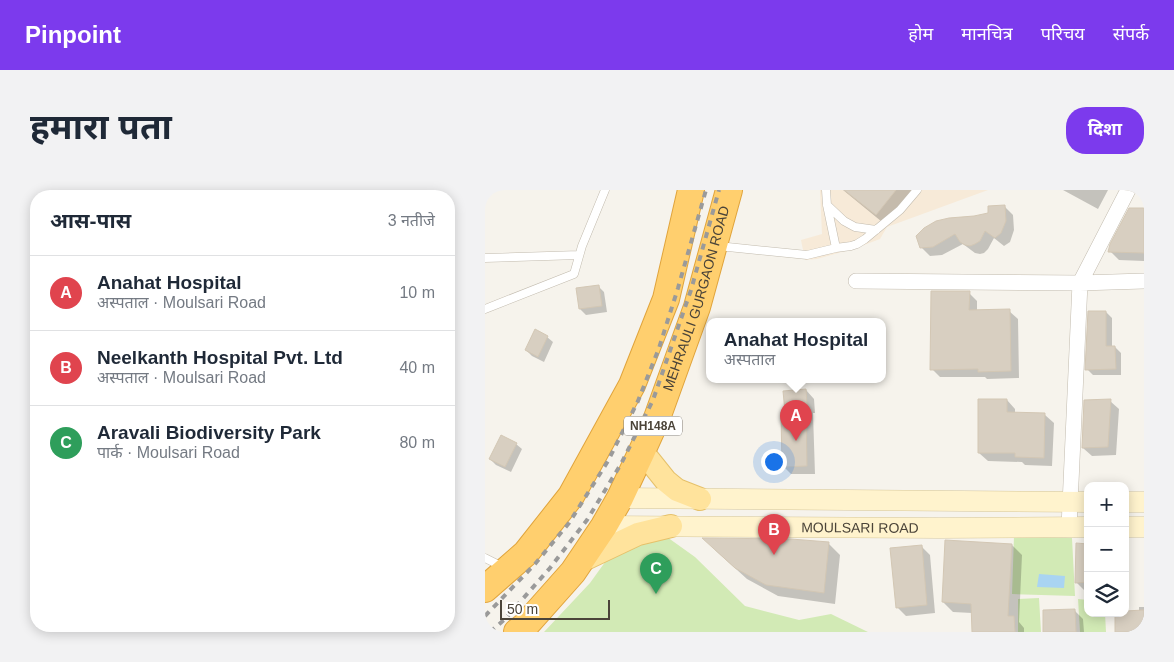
<!DOCTYPE html>
<html lang="hi">
<head>
<meta charset="utf-8">
<style>
  :root { --surface:#fff; --page:#f2f2f3; --text:#1f2937; --muted:#747a83; --line:#e0e1e3; --accent:#7c3aed }
  body { margin:0; font-family:Arial,"Noto Sans Devanagari",sans-serif; background:var(--page); color:var(--text) }
  .controls { position:absolute; right:15px; bottom:15px; display:grid; overflow:hidden; border-radius:10px; box-shadow:0 2px 12px #0003 }
  .controls button { width:45px; height:45px; display:grid; place-items:center; padding:0; border:0; border-bottom:1px solid var(--line); background:var(--surface); color:var(--text); font:25px sans-serif }
  .scale { position:absolute; left:15px; bottom:12px; width:110px; box-sizing:border-box; padding-left:5px; border:2px solid #4b4439; border-top:0; font-size:14px; line-height:18px; white-space:nowrap; color:#4b4439; -webkit-text-stroke:4px #fff; paint-order:stroke }
  .you { position:absolute; left:288px; top:271px; width:18px; height:18px; margin:-12px; border:4px solid #fff; border-radius:50%; background:#1a73e8; box-shadow:0 0 0 8px #1a73e833 }
  .badge { display:grid; place-items:center; width:32px; height:32px; border-radius:50%; background:var(--accent); color:#fff; font-size:16px; font-weight:700 }
  .pin { position:absolute; translate:-50% -41px; filter:drop-shadow(0 1px 2px #0008) }
  .pin::after { content:''; position:absolute; top:26px; width:18px; height:15px; background:inherit; clip-path:polygon(0 0,100% 0,50% 100%) }
  .popup { position:absolute; left:221px; top:128px; width:180px; height:65px; box-sizing:border-box; display:grid; place-content:center; border-radius:10px; background:var(--surface); filter:drop-shadow(0 1px 4px #0005); font-size:16px; white-space:nowrap; color:var(--muted) }
  .popup b { font-size:19px; color:var(--text) }
  .popup::after { content:''; position:absolute; left:50%; top:100%; margin-left:-10px; border:10px solid transparent; border-top-color:var(--surface) }
  .list { margin:0; padding:0; list-style:none }
  h2 { display:flex; justify-content:space-between; align-items:center; height:65px; margin:0; padding:0 20px; font-size:21px }
  h2 small { font-size:16px; font-weight:400; color:var(--muted) }
  .list li { display:grid; grid-template-columns:32px 1fr auto; gap:15px; align-items:center; box-sizing:border-box; height:75px; padding:0 20px; border-top:1px solid var(--line) }
  .list b { display:block; font-size:19px; white-space:nowrap }
  .list p { margin:0; font-size:16px; white-space:nowrap; color:var(--muted) }
  .list em { font-size:16px; font-style:normal; color:var(--muted) }
  .icon { flex:none; width:28px; height:28px; fill:none; stroke:currentColor; stroke-width:2; stroke-linecap:round; stroke-linejoin:round }
  .map { position:relative; flex:none; width:659px; height:442px; overflow:hidden; border-radius:20px }
  header { display:flex; align-items:center; gap:30px; box-sizing:border-box; height:70px; padding:0 25px; background:var(--accent); color:#fff }
  header strong { font-size:24px }
  nav { display:flex; gap:28px; margin-inline-start:auto; font-size:18px }
  .intro { display:flex; align-items:center; justify-content:space-between; box-sizing:border-box; height:120px; padding:0 30px }
  h1 { margin:0; font-size:35px }
  .button { padding:12px 22px; border-radius:20px; background:var(--accent); color:#fff; font-size:18px; font-weight:700 }
  main { display:flex; gap:30px; padding:0 30px }
  aside { flex:1; background:var(--surface); border-radius:20px; box-shadow:0 2px 12px #0003 }
  .map>svg:first-child { display:block }
</style>
</head>
<body>
<header>
<strong>Pinpoint</strong>
<nav><a>होम</a><a>मानचित्र</a><a>परिचय</a><a>संपर्क</a></nav>
</header>
<div class="intro"><h1>हमारा पता</h1><a class="button">दिशा</a></div>
<main>
<aside>
<h2>आस-पास<small>3 नतीजे</small></h2>
<ul class="list">
<li><span class="badge" style="background:#e0444e">A</span><div><b>Anahat Hospital</b><p>अस्पताल · Moulsari Road</p></div><em>10 m</em></li>
<li><span class="badge" style="background:#e0444e">B</span><div><b>Neelkanth Hospital Pvt. Ltd</b><p>अस्पताल · Moulsari Road</p></div><em>40 m</em></li>
<li><span class="badge" style="background:#2e9e5b">C</span><div><b>Aravali Biodiversity Park</b><p>पार्क · Moulsari Road</p></div><em>80 m</em></li>
</ul>
</aside>
<div class="map">
<svg width="659" height="442" viewBox="0 0 659 442">
  <rect width="100%" height="100%" fill="#f6f3ec"/>
  <path fill="#f7ead8" d="M 335,0 L 503,0 L 402,37 L 395,49 L 371,58 L 332,69 L 320,70 L 316,50 L 337,44 Z"/>
  <path fill="#d2eab5" d="M 529,346 L 587,348 L 590,406 L 527,404 Z
    M 182,347 L 210,367 L 260,416 L 314,430 L 346,424 L 383,442 L 59,442 L 105,393 L 128,361 Z
    M 554,408 L 556,442 L 533,442 L 533,409 Z
    M 593,409 L 603,410 L 603,423 L 620,423 L 621,442 L 595,442 Z"/>
  <path fill="#a9d4f2" d="M 554,384 L 580,386 L 579,398 L 552,397 Z"/>
  <path fill="#0003" d="M 358,0 L 431,0 L 402,36 Z
    M 578,0 L 623,0 L 613,19 Z
    M 520,17 L 528,25 L 529,40 L 525,52 L 519,56 L 509,48 L 503,59 L 499,63 L 495,64 L 490,63 L 478,54 L 457,65 L 445,66 L 436,57 L 490,28 L 505,24 Z
    M 659,19 L 659,71 L 634,70 L 625,61 Z
    M 113,96 L 119,102 L 122,122 L 101,125 L 95,119 Z
    M 484,103 L 492,111 L 492,121 L 524,121 L 533,129 L 534,188 L 502,189 L 500,187 L 455,187 L 447,179 Z
    M 621,122 L 627,128 L 627,157 L 630,157 L 636,163 L 636,185 L 608,185 L 602,179 Z
    M 62,147 L 68,152 L 59,172 L 47,166 L 41,160 Z
    M 321,200 L 329,209 L 330,223 L 328,223 L 330,284 L 306,284 L 298,276 L 302,223 Z
    M 522,210 L 530,219 L 530,224 L 560,225 L 569,233 L 567,276 L 540,275 L 537,272 L 503,271 L 494,263 Z
    M 625,211 L 634,219 L 631,265 L 607,266 L 598,258 Z
    M 31,254 L 37,259 L 26,282 L 11,275 L 5,269 Z
    M 343,353 L 355,365 L 350,414 L 293,406 L 262,389 L 230,360 Z
    M 527,355 L 537,365 L 534,432 L 539,438 L 539,442 L 488,442 L 487,423 L 468,422 L 458,412 Z
    M 603,355 L 603,401 L 600,401 L 591,392 Z
    M 436,356 L 445,365 L 450,423 L 421,426 L 412,417 Z
    M 654,417 L 659,417 L 659,442 L 632,442 L 640,423 L 654,422 Z
    M 589,420 L 598,429 L 599,442 L 560,442 Z"/>
  <path fill="#d8cfc1" stroke="#d3c7b4" d="M 359,0 L 411,0 L 391,25 Z
    M 520,15 L 521,31 L 516,43 L 510,48 L 500,41 L 495,51 L 490,54 L 485,56 L 480,55 L 475,52 L 470,44 L 448,57 L 435,58 L 431,46 L 439,38 L 451,31 L 464,28 L 489,26 L 503,23 L 503,16 Z
    M 644,18 L 659,18 L 659,63 L 623,62 L 625,54 Z
    M 114,95 L 117,116 L 94,119 L 91,98 Z
    M 446,101 L 485,101 L 484,120 L 525,119 L 526,181 L 493,182 L 493,179 L 445,180 Z
    M 603,121 L 621,121 L 621,156 L 630,156 L 631,179 L 600,180 Z
    M 50,139 L 63,146 L 53,167 L 40,160 Z
    M 321,199 L 322,215 L 321,215 L 322,276 L 297,277 L 296,222 L 300,222 L 298,201 Z
    M 493,209 L 522,209 L 522,222 L 560,223 L 559,268 L 530,267 L 530,263 L 493,263 Z
    M 626,209 L 623,257 L 597,258 L 599,210 Z
    M 16,245 L 32,253 L 20,277 L 4,269 Z
    M 217,348 L 306,349 L 344,352 L 339,403 L 281,395 L 250,378 Z
    M 460,350 L 527,354 L 523,426 L 529,426 L 530,442 L 487,442 L 486,414 L 457,412 Z
    M 591,353 L 603,354 L 603,392 L 590,393 Z
    M 437,355 L 442,415 L 411,418 L 405,358 Z
    M 590,419 L 591,442 L 558,442 L 558,420 Z
    M 659,420 L 659,442 L 630,442 L 630,423 L 640,423 L 640,421 Z"/>
  <g fill="none" stroke-linecap="round" stroke-linejoin="round">
    <g stroke="#c2bbae" stroke-width="9">
      <path id="lane" d="M 341,0 L 342,15 L 351,58
        M 342,15 L 359,31 L 370,37 L 391,40
        M 233,56 L 322,65 L 351,58 L 366,56 L 372,54 L 380,49 L 415,20 L 432,0
        M 0,68 L 94,65
        M 0,119 L 89,84 L 97,56 L 120,0
        M 0,368 L 18,377"/>
    </g>
    <g stroke="#c2bbae" stroke-width="16">
      <path id="street" d="M 371,91 L 595,93 L 659,91
        M 584,337 L 595,93 L 643,0"/>
    </g>
    <g stroke="#d6c79b" stroke-width="21">
      <g id="secondary">
        <path d="M 135,308 L 603,312"/>
        <path d="M 640,312 L 659,312"/>
        <path id="s1" d="M 119,336 L 454,338 L 603,337"/>
        <path d="M 640,337 L 659,337"/>
      </g>
    </g>
    <g stroke="#e6c16a" stroke-width="24">
      <path id="primary" d="M 157,261 L 181,291 L 192,300 L 215,309
        M 94,372 L 153,344 L 186,336"/>
    </g>
    <g stroke="#e0a43c" stroke-width="28">
      <g id="highway">
        <path d="M 0,399 L 41,363 L 86,306 L 147,195 L 181,109 L 206,0"/>
        <path id="s2" d="M 32,442 L 40,436 L 88,382 L 119,336 L 135,308 L 157,261 L 172,228 L 212,117 L 244,0"/>
      </g>
    </g>
    <use href="#lane" stroke="#fff" stroke-width="8"/>
    <use href="#street" stroke="#fff" stroke-width="15"/>
    <use href="#secondary" stroke="#fff3cd" stroke-width="20"/>
    <use href="#primary" stroke="#ffe39c" stroke-width="22"/>
    <use href="#highway" stroke="#ffcf6e" stroke-width="26"/>
    <path stroke="#9a9a9a" stroke-width="4" stroke-dasharray="6 6" stroke-linecap="butt" d="M 0,426 L 50,374 L 84,333 L 123,271 L 153,211 L 174,158 L 193,98 L 221,0
      M 5,442 L 20,429 L 65,378 L 102,330 L 136,274 L 168,210 L 206,100 L 234,0"/>
  </g>
  <g text-anchor="middle" stroke-width="4" stroke-linejoin="round" paint-order="stroke">
    <rect fill="#fff" stroke="#817c74" stroke-width="1" x="139" y="226.5" width="58" height="19" rx="4"/>
    <g font-size="12" font-weight="bold" fill="#4b4439">
      <text x="168" y="240">NH148A</text>
    </g>
    <g font-size="14" fill="#4b4439" stroke="#fff">
      <text dy="5" stroke="none"><textPath href="#s2" startOffset="384">MEHRAULI GURGAON ROAD</textPath></text>
      <text dy="5" stroke="none"><textPath href="#s1" startOffset="256">MOULSARI ROAD</textPath></text>
    </g>
  </g>
</svg>
<div class="controls">
<button>+</button>
<button>−</button>
<button><svg class="icon" aria-label="layers" viewBox="0 0 24 24"><path d="M12 4l9 5-9 5-9-5zM3 14l9 5 9-5"/></svg></button>
</div>
<div class="scale">50 m</div>
<div class="you"></div>
<div class="pin badge" style="left:311px;top:251px;background:#e0444e">A</div>
<div class="popup"><b>Anahat Hospital</b>अस्पताल</div>
<div class="pin badge" style="left:289px;top:365px;background:#e0444e">B</div>
<div class="pin badge" style="left:171px;top:404px;background:#2e9e5b">C</div>
</div>
</main>
</body>
</html>
